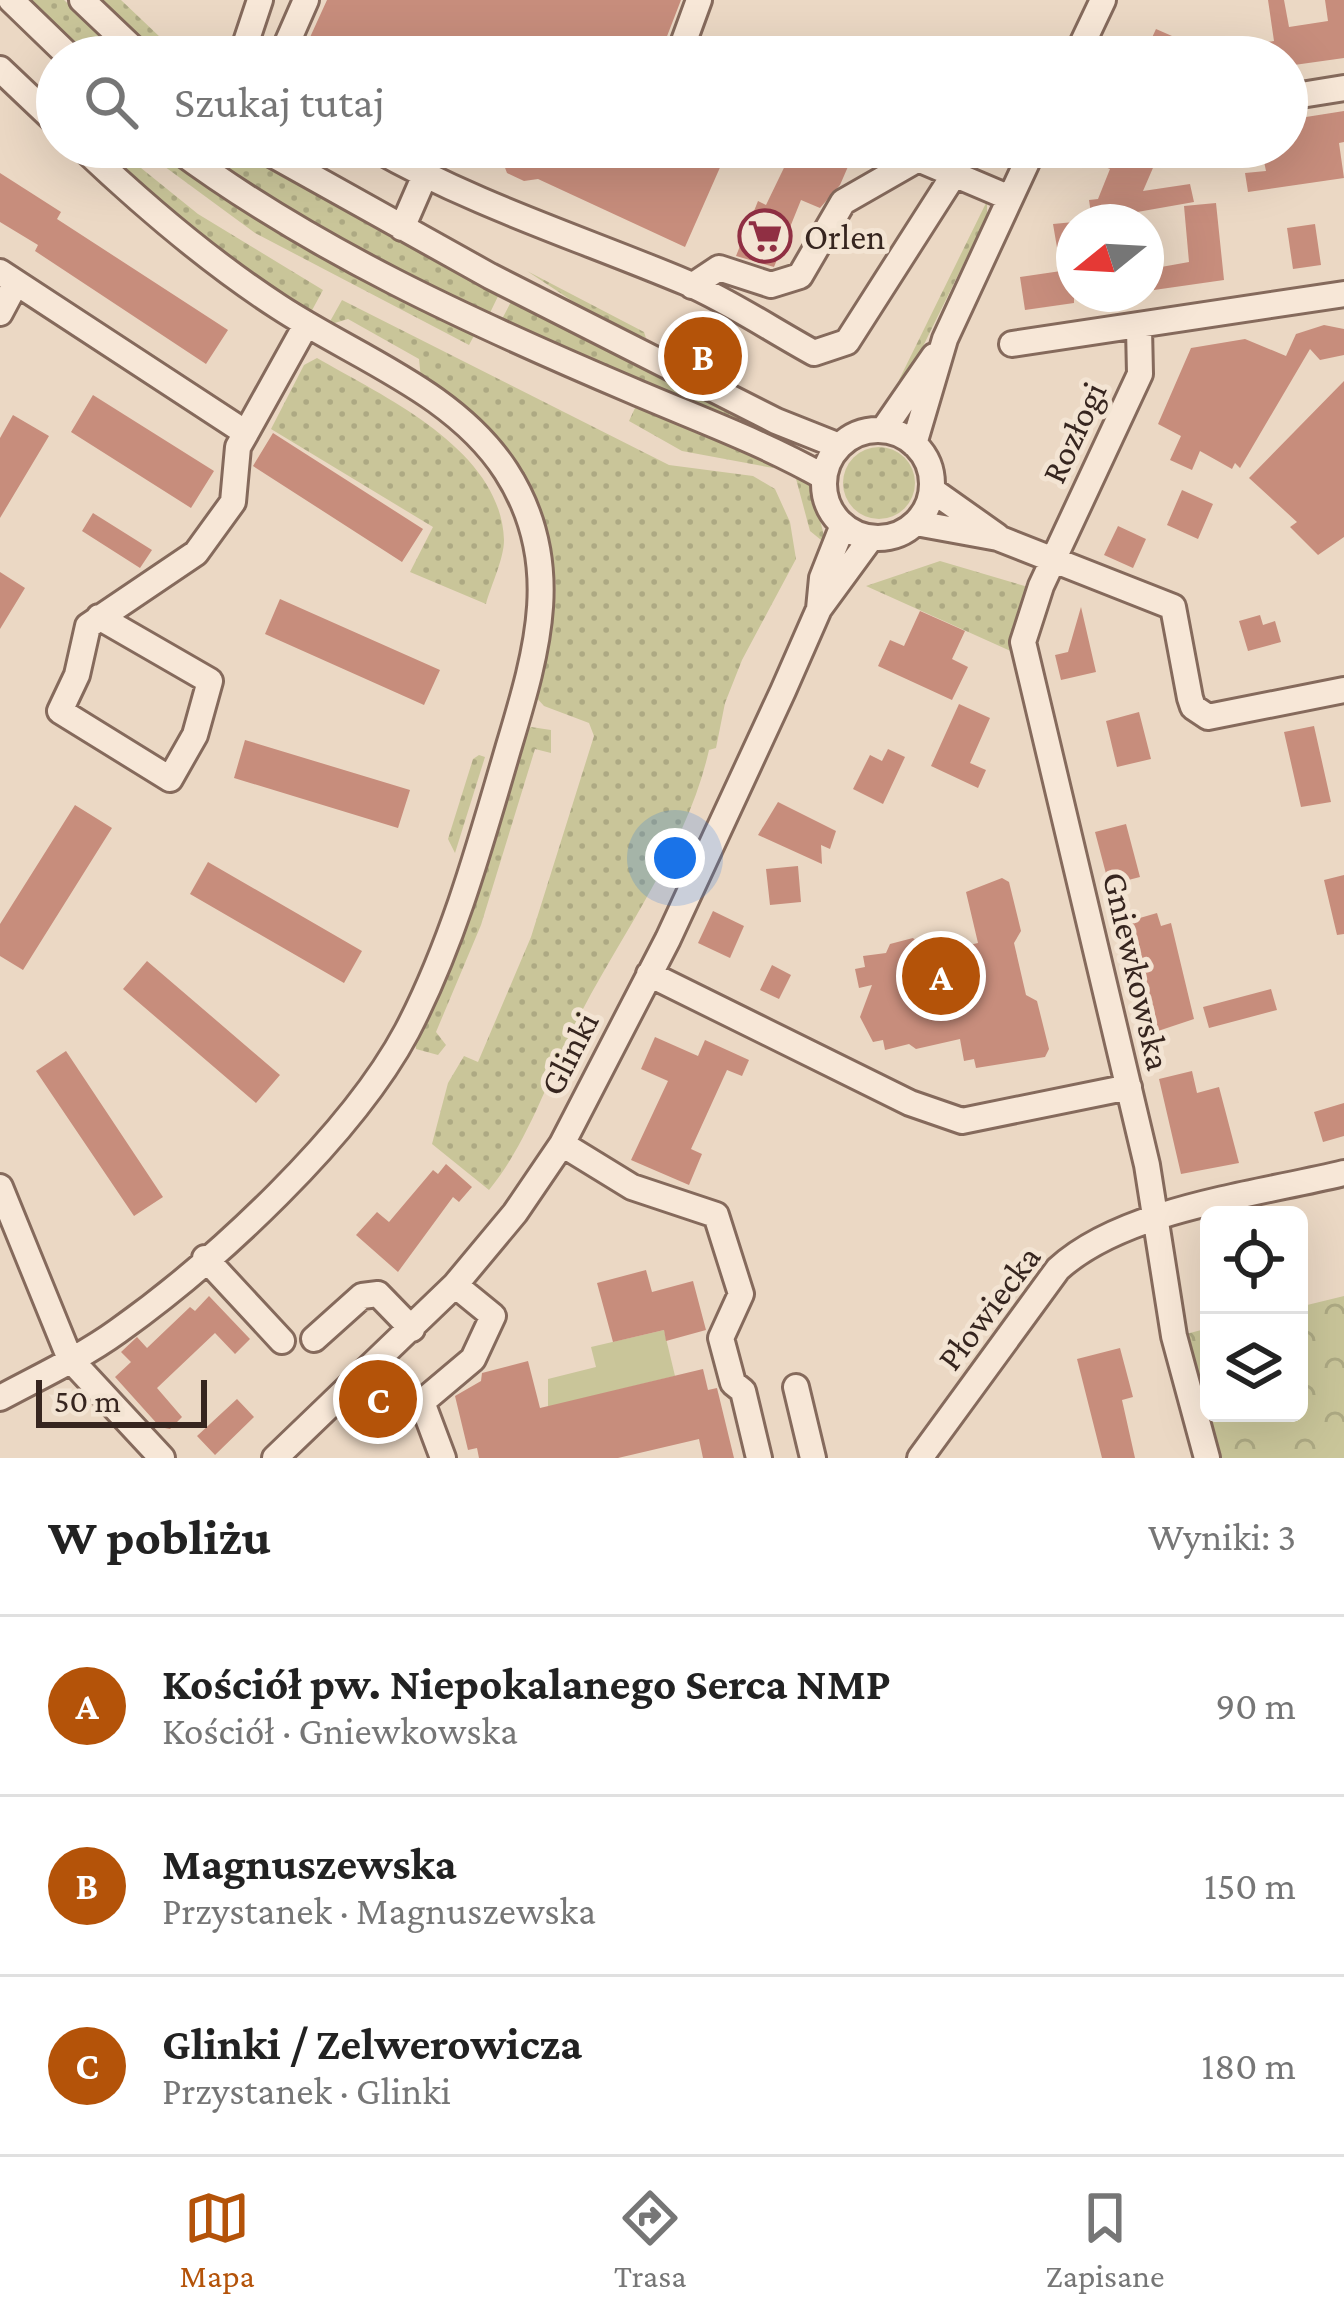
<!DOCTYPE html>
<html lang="pl">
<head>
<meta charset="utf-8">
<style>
  :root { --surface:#fff; --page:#f2f2f2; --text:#222; --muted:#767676; --line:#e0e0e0; --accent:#b45309 }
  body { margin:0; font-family:"Crimson Pro",serif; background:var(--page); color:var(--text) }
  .controls { position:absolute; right:36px; bottom:36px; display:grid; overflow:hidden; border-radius:18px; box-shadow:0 12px 48px #0002 }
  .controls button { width:108px; height:108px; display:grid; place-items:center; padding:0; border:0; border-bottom:3px solid var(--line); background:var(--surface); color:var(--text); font:60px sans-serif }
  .compass { position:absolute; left:1056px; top:204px; width:108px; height:108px; border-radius:50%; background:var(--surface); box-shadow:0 12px 48px #0002; rotate:252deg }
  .scale { position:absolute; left:36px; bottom:30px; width:171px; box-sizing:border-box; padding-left:12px; border:6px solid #36251f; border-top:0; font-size:33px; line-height:42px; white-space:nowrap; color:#36251f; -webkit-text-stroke:9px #f3e4d3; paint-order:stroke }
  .you { position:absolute; left:675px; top:858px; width:42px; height:42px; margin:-30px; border:9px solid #fff; border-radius:50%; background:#1a73e8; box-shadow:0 0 0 18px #1a73e833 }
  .badge { display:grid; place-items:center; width:78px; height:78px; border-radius:50%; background:var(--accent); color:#fff; font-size:39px; font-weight:700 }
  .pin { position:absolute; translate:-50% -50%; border:6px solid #fff; box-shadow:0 3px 12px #0006 }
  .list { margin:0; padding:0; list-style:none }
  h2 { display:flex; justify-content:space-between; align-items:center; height:156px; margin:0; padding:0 48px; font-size:51px }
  h2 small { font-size:39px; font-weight:400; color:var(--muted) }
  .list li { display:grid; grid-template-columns:78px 1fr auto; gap:36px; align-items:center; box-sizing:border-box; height:180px; padding:0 48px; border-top:3px solid var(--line) }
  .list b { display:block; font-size:45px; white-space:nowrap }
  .list p { margin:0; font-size:39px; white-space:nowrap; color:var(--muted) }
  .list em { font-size:39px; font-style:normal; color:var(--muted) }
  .icon { flex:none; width:66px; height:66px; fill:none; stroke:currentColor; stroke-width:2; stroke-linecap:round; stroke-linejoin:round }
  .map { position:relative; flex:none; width:1344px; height:1458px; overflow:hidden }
  .search { position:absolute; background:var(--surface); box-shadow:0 12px 48px #0002; left:36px; right:36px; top:36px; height:132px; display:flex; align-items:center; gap:30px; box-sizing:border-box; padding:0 42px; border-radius:66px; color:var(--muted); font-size:45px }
  .sheet { height:696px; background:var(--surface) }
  nav { display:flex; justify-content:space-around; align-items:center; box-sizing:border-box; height:168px; border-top:3px solid var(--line); background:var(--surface); font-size:33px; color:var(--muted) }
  nav a { display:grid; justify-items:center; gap:6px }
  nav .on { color:var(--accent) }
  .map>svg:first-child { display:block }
</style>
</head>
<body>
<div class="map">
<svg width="1344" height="1458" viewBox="0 0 1344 1458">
  <defs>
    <pattern id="grass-dots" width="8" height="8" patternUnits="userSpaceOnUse" patternTransform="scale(3)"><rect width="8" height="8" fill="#c9c599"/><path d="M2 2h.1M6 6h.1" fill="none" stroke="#ada983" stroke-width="1.8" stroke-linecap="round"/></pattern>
    <pattern id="forest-crowns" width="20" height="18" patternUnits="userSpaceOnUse" patternTransform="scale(3)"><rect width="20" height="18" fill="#c9c599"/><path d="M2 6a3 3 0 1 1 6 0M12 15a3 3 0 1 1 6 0" fill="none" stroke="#ada983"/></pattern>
  </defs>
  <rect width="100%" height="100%" fill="#ebd8c4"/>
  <path fill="url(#grass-dots)" d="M 29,0 L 64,0 L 125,57 L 87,57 Z
    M 100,0 L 121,0 L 181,57 L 164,57 Z
    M 97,147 L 115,147 L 198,214 L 323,290 L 310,314 C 233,265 163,210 97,147 Z
    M 138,147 L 153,147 L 314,253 L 477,330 L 469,345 L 255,233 Z
    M 196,147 L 237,147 L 374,228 L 501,290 L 488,317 L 292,211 Z
    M 987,201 L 987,216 L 905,383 L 899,380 Z
    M 527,271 L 644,332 L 646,338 L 601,320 Z
    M 514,296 L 788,435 L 784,444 L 500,323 Z
    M 342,300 L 669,465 L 753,476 L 775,489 L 790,522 L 796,559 L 742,660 L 725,703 L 716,748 L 709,750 C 688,843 627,926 583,1009 C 551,1069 532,1137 489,1190 L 432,1144 L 448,1083 L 464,1056 L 478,1062 L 531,937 L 594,736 L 589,723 L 544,706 L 535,696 C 540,668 551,641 554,613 C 567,500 492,450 421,379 L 419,359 L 348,319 L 328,325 Z
    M 317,358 C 384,397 501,449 504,540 C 504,559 491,585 486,604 L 410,572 L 433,527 L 271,429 L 304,365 Z
    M 635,408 L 653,410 L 776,459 L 773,468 L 682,451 L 629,421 Z
    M843 483a36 36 0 1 1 72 0a36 36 0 1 1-72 0Z
    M 795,475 L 811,483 L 826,544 L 810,531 Z
    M 940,561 L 1028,587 L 1014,628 L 1015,653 L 866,586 Z
    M 531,727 L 551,730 L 551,753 L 535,749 L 481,925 L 436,1032 L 446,1045 L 438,1055 L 416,1049 L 415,1037 L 522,735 Z
    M 479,755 L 485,757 L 455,853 L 448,839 L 473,759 Z"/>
  <path fill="url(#forest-crowns)" d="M 1344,1296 L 1344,1458 L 1214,1458 L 1186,1334 L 1209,1328 L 1209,1413 L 1299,1413 L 1299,1307 Z"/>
  <path fill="#c9c599" d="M 664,1330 L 675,1376 L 548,1407 L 548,1379 L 596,1367 L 591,1347 Z"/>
  <path fill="#c78d7c" d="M 327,0 L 681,0 L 659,57 L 301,57 Z
    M 1268,0 L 1284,0 L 1289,27 L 1328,21 L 1325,0 L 1344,0 L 1344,58 L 1287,66 L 1287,57 L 1239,57 L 1239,47 L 1274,41 Z
    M 1156,29 L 1220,57 L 1143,57 Z
    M 1344,111 L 1344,142 L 1339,143 L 1344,178 L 1248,192 L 1245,173 L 1266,171 L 1261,147 L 1287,147 L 1287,120 Z
    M 497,147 L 729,147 L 685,247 L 538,179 L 524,181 L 507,173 Z
    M 794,147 L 818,147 L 850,162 L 840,185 L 820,208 L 801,200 L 774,267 L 736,256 L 758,201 L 766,205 Z
    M 1104,147 L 1162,147 L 1143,191 L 1190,184 L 1194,202 L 1092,220 L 1089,200 L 1098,199 L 1110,169 L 1097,164 Z
    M 0,173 L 61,212 L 57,219 L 228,330 L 206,364 L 35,251 L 38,245 L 0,222 Z
    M 1216,203 L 1224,280 L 1154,290 L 1150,269 L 1189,262 L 1184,206 Z
    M 1074,222 L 1074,303 L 1025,310 L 1020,277 L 1061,271 L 1053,224 Z
    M 1315,224 L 1321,265 L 1293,269 L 1287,228 Z
    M 1324,325 L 1344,329 L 1344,355 L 1320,360 L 1310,349 L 1240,468 L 1235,463 L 1232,469 L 1200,451 L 1192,470 L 1170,460 L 1181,436 L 1158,424 L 1191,348 L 1245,339 L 1286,356 L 1296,334 Z
    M 1344,381 L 1344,537 L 1318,555 L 1290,527 L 1297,522 L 1249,478 Z
    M 93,395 L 214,471 L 191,508 L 71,432 Z
    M 13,415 L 49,436 L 0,518 L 0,438 Z
    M 273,433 L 423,529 L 402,562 L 253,466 Z
    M 1182,490 L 1213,504 L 1198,539 L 1167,525 Z
    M 93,513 L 152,550 L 140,568 L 82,531 Z
    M 1118,526 L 1146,539 L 1133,568 L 1104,555 Z
    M 0,572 L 25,588 L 0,629 Z
    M 280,599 L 440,670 L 424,705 L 265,634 Z
    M 1081,607 L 1096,672 L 1061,680 L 1055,655 L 1068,652 Z
    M 920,611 L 965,631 L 952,659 L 968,667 L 952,700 L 878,666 L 890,640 L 904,646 Z
    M 1260,615 L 1263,625 L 1275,621 L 1281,642 L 1248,651 L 1239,621 Z
    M 959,704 L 990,718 L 970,763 L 986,770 L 978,788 L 931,766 Z
    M 1139,712 L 1151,759 L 1117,767 L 1106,721 Z
    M 1314,726 L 1331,802 L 1301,807 L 1284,732 Z
    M 245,740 L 410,790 L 398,828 L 234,778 Z
    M 888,749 L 905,757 L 883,804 L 853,789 L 870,755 L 882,761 Z
    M 778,802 L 836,831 L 830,849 L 821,845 L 822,864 L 758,835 Z
    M 75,805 L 112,828 L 23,970 L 0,956 L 0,924 Z
    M 1126,824 L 1140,877 L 1109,885 L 1095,832 Z
    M 208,862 L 362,951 L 344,983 L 190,894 Z
    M 798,866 L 801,902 L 770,905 L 766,869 Z
    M 1344,875 L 1344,934 L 1337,935 L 1324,880 Z
    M 1002,878 L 1009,882 L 1021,931 L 1014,943 L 1026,995 L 1037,1001 L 1049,1049 L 1045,1057 L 976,1068 L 974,1059 L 964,1061 L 960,1039 L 916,1049 L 909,1044 L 885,1050 L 883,1040 L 873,1042 L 860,1017 L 872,985 L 859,988 L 855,969 L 865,967 L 863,956 L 886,953 L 890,944 L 913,938 L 921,946 L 941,941 L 952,949 L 978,943 L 966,892 Z
    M 713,911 L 744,926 L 730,958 L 698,943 Z
    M 1157,913 L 1161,926 L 1171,923 L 1194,1019 L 1149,1034 L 1126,922 Z
    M 147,961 L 280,1075 L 256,1103 L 123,989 Z
    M 772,965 L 791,975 L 779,999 L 760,990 Z
    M 1271,989 L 1277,1010 L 1209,1028 L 1203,1007 Z
    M 655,1037 L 698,1056 L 705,1040 L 749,1060 L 742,1076 L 727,1070 L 691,1149 L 702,1154 L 689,1185 L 631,1160 L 668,1081 L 641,1069 Z
    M 66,1051 L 163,1197 L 134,1216 L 36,1071 Z
    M 1192,1071 L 1197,1093 L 1219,1087 L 1239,1163 L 1181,1174 L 1159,1079 Z
    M 1344,1103 L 1344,1136 L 1323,1142 L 1314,1112 Z
    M 446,1164 L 472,1187 L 459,1202 L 453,1197 L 398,1272 L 356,1235 L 377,1212 L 389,1222 L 433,1170 L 438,1174 Z
    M 646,1270 L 652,1292 L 693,1281 L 706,1330 L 666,1341 L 664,1330 L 613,1342 L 597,1283 Z
    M 209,1296 L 250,1339 L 235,1354 L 215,1333 L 157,1388 L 182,1417 L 170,1429 L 160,1427 L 115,1377 L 131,1362 L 121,1352 L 137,1337 L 147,1348 L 190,1307 L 195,1311 Z
    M 1120,1348 L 1133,1397 L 1122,1400 L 1135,1458 L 1102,1458 L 1077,1359 Z
    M 528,1361 L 540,1408 L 703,1369 L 708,1390 L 717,1388 L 734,1458 L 703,1458 L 699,1439 L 618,1458 L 479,1458 L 477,1448 L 468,1450 L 455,1396 L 481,1381 L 482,1373 Z
    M 237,1399 L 254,1417 L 215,1455 L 197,1436 Z"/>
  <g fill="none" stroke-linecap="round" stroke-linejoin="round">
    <g stroke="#856a5c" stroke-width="30">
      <path id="minor" d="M 11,0 L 70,57
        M 82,0 L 142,57
        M 680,52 L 699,0
        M 241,57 L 260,0
        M 281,57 L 306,0
        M 1076,57 L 1103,0
        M 0,69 L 57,123
        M 1301,95 L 1344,88
        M 174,147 C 314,251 473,323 633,391 C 698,419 762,442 824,477
        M 259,147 L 490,276 L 776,421 L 839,446
        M 373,147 C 472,204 580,238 685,282 C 729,301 772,330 814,353 L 847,342 L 955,173
        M 402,228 L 425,175
        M 0,272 L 246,433 L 306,325
        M 692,286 L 719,268 L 771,285 L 800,276 L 843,202 L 918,159 L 1010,198
        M 0,313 L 16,283
        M 1139,328 L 1140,374 L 1041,586 L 1023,642 L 1147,1165 L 1174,1336 L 1207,1458
        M 1012,344 L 1344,294
        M 883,430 L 934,356
        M824 484a54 54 0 1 1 108 0a54 54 0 1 1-108 0Z
        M 914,444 L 945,339 L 1034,147
        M 932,490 L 997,536
        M 916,523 L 998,538 L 1173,607 L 1190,698 L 1193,707 L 1208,717 L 1344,690
        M 819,609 L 871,538
        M 99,617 L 210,681 L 195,735 L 170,779 L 60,711 L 77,675 L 88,626 L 196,553 L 233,502 L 238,447 L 246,433
        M 649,974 L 910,1103 L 962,1121 L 1129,1087
        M 562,1144 L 632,1187 L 716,1215 L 741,1294 L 721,1338 L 733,1383 L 743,1391 L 759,1458
        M 0,1187 L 70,1359 L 162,1458
        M 205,1258 L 282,1341
        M 314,1339 L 362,1296 L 378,1294 L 412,1329
        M 796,1387 L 813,1458
        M 0,1398 C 39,1377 82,1357 118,1331 C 215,1262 351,1136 407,1031 C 453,943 480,845 508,749 C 537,652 565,562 506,471 C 455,392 355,357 279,307 C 208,261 144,206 82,147
        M 275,1458 L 455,1285 L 515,1213 L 562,1144 L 668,939 L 783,691 L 819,609 L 822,578 L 843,525
        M 443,1458 L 422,1402 L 473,1359 L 493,1316 L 455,1285
        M 920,1458 L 1058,1269 C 1123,1209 1258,1194 1344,1173"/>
    </g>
    <use href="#minor" stroke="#f7e7d7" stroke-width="24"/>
  </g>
  <defs>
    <g id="supermarket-ring" transform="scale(2.7)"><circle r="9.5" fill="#f3e4d3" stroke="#902f43" stroke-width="1.5"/><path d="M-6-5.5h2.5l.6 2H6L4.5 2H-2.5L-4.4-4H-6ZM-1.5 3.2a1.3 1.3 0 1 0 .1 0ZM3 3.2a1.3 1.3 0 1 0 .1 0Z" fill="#902f43"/></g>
  </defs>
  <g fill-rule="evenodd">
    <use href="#supermarket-ring" x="765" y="236"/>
  </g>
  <g text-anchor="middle" stroke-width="10" stroke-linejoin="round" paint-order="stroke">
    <g font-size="36" fill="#36251f" stroke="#f3e4d3" text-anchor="start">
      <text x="804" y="249">Orlen</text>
    </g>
    <g font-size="36" fill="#36251f" stroke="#f3e4d3">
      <text transform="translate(1073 432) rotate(-65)" y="13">Rozłogi</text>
      <text transform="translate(1138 971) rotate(77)" y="13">Gniewkowska</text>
      <text transform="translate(568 1053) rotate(-63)" y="13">Glinki</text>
      <text transform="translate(988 1307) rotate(-53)" y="13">Płowiecka</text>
    </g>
  </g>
</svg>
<div class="controls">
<button><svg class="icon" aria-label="locate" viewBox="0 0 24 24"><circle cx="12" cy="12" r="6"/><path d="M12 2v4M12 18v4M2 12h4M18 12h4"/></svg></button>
<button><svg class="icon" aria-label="layers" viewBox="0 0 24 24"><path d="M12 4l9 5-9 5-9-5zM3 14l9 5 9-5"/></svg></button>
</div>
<svg class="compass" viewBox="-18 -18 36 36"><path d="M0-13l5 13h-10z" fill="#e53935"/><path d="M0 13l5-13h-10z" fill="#767676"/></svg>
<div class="scale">50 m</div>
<div class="you"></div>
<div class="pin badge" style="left:941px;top:976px">A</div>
<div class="pin badge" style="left:703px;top:356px">B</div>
<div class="pin badge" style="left:378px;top:1399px">C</div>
<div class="search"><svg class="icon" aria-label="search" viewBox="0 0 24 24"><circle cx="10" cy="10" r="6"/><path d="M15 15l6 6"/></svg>Szukaj tutaj</div>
</div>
<section class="sheet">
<h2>W pobliżu<small>Wyniki: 3</small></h2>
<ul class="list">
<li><span class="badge">A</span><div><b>Kościół pw. Niepokalanego Serca NMP</b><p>Kościół · Gniewkowska</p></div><em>90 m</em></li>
<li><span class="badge">B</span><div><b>Magnuszewska</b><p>Przystanek · Magnuszewska</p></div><em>150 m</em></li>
<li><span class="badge">C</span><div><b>Glinki / Zelwerowicza</b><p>Przystanek · Glinki</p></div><em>180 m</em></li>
</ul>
</section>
<nav>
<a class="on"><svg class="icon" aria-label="map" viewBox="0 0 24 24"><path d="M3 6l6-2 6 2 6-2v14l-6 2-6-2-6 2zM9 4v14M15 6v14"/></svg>Mapa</a>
<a><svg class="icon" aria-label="directions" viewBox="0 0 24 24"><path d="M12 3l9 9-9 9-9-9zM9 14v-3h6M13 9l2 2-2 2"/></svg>Trasa</a>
<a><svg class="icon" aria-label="saved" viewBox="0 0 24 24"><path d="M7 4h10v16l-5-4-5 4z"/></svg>Zapisane</a>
</nav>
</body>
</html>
